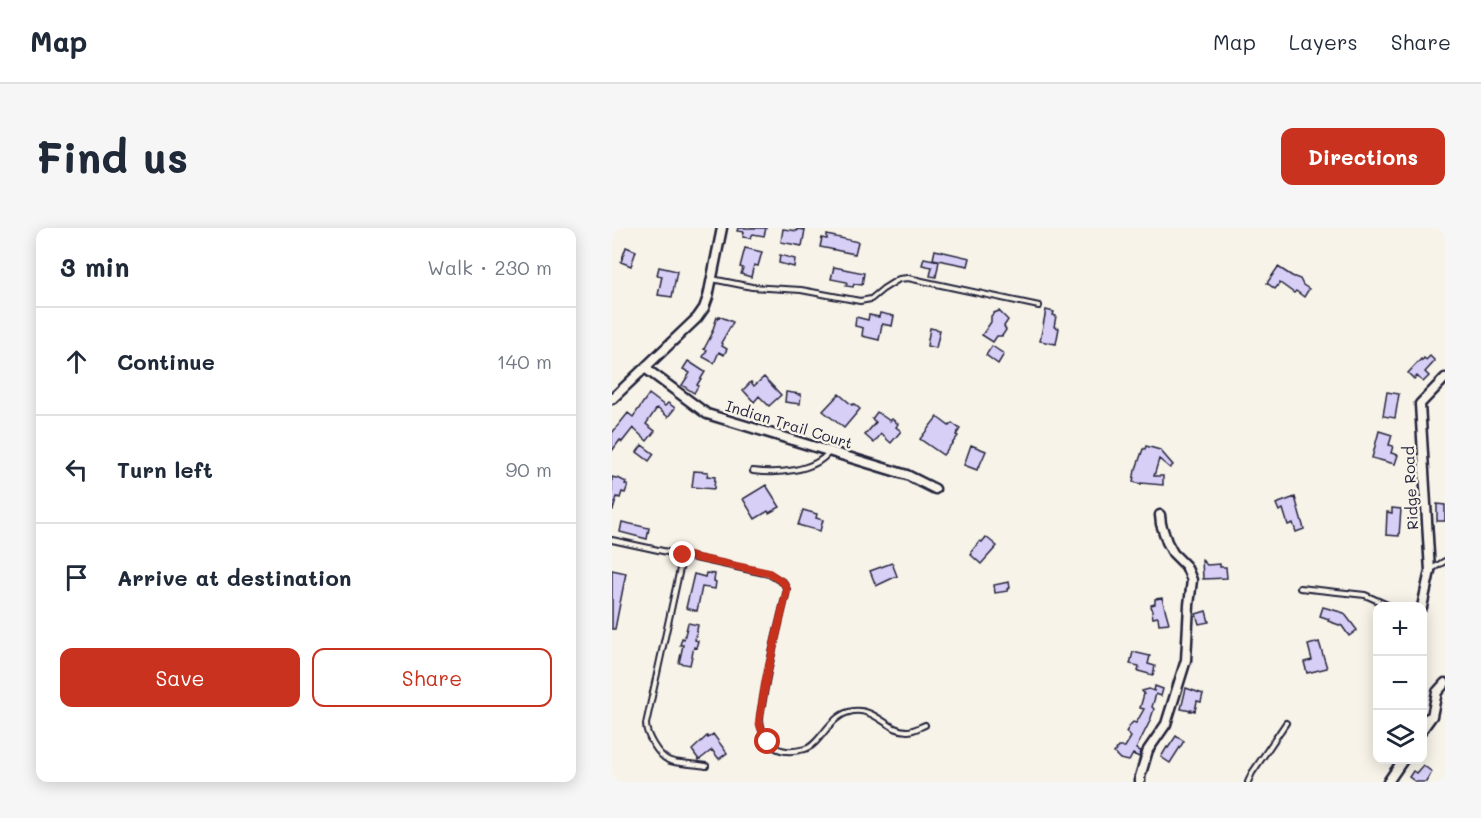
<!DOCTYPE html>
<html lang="en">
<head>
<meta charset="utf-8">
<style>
  :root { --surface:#fff; --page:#f6f6f7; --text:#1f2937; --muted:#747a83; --line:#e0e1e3; --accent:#c8321e }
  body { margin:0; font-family:Mali,sans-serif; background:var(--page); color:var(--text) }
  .controls { position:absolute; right:18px; bottom:18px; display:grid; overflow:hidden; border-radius:12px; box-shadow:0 3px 15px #0003 }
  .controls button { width:54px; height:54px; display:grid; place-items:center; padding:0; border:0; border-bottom:2px solid var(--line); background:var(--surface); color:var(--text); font:30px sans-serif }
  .stop { position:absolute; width:18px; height:18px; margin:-14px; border:4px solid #c8321e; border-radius:50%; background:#fff }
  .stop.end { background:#c8321e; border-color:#fff; box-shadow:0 2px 6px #0008 }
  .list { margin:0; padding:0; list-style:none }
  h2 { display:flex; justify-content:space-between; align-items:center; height:78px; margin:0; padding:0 24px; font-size:26px }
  h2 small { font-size:20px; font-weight:400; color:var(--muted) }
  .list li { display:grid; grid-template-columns:39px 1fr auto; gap:18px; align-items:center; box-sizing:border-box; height:108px; padding:0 24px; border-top:2px solid var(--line) }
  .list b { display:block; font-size:22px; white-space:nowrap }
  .list em { font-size:20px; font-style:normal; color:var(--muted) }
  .actions { display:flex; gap:12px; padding:18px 24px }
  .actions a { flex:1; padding:14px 0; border:2px solid var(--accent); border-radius:12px; text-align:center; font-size:21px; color:var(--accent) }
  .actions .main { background:var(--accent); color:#fff }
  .icon { flex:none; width:33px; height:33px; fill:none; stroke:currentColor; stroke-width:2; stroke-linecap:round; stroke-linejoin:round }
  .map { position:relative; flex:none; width:833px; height:554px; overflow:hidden; border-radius:12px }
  header { display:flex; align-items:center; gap:36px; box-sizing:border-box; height:84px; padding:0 30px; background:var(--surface); border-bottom:2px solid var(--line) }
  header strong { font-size:28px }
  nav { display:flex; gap:33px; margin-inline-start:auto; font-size:21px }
  .intro { display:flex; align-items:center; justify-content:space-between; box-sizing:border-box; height:144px; padding:0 36px }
  h1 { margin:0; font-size:42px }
  .button { padding:15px 27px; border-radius:12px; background:var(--accent); color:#fff; font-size:21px; font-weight:700 }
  main { display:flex; gap:36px; padding:0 36px }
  aside { flex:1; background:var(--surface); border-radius:12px; box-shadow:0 3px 15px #0003 }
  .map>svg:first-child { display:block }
</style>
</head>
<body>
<header>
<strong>Map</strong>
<nav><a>Map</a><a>Layers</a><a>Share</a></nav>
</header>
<div class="intro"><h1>Find us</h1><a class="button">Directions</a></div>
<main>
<aside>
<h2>3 min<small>Walk · 230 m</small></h2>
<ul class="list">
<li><svg class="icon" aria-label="ahead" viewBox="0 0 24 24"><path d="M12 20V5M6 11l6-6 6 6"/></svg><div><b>Continue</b></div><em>140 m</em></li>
<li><svg class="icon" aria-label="left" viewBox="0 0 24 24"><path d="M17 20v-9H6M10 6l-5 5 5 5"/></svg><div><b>Turn left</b></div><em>90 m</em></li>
<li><svg class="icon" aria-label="arrive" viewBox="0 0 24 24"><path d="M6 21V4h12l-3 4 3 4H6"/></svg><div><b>Arrive at destination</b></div></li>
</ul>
<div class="actions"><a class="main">Save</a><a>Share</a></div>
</aside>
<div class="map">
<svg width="833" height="554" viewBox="0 0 833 554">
  <rect width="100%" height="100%" fill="#f7f3e8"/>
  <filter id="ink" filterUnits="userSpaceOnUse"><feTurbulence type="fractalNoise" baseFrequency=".0167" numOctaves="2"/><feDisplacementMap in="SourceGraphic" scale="12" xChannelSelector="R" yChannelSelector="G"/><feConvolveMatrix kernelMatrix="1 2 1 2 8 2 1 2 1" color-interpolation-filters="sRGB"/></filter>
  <g filter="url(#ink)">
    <path fill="#d8cff7" stroke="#22223b" stroke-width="1.5" d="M 126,0 L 154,0 L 152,8 L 141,6 L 138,10 L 131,9 L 132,4 L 125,3 Z
      M 171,1 L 185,3 L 185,1 L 193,2 L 190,18 L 169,14 Z
      M 215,7 L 246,14 L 243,26 L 208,19 L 210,10 L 215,11 Z
      M 14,19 L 24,23 L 19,38 L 9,34 Z
      M 133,20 L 150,24 L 146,38 L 142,37 L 139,49 L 129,46 L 131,40 L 128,39 Z
      M 323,22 L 358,30 L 356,38 L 321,31 Z
      M 168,27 L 183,31 L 182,39 L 167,35 Z
      M 312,30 L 327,33 L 324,49 L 318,48 L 320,39 L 310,37 Z
      M 47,39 L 65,43 L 60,69 L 46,67 L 50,48 L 45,47 Z
      M 222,39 L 252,45 L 250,57 L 242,56 L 241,59 L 234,58 L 235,54 L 219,51 Z
      M 666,39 L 680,48 L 688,51 L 691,57 L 697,61 L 692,69 L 684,63 L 682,65 L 668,55 L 663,61 L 655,55 Z
      M 434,82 L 442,84 L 441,87 L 444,88 L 442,99 L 447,100 L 444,116 L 428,113 Z
      M 387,83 L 396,92 L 392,98 L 394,102 L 390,108 L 385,108 L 381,114 L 370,107 L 379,94 L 379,88 L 382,85 Z
      M 268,85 L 282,88 L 280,98 L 270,96 L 267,112 L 250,108 L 251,100 L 243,98 L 244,89 L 256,92 L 257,87 L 267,89 Z
      M 107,88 L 121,94 L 109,115 L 111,116 L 110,118 L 115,121 L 112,127 L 107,124 L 102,135 L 91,129 L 95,122 L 92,121 L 101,104 L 100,104 L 105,89 L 107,90 Z
      M 318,100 L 328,102 L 324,120 L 315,118 Z
      M 380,118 L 392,126 L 386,136 L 374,127 Z
      M 818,128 L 823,133 L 813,144 L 817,148 L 811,154 L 805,148 L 802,151 L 796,145 L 809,131 L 810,133 L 812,130 L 814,132 Z
      M 76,133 L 93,144 L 85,157 L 86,158 L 82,165 L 70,157 L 78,145 L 71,141 Z
      M 152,149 L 169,167 L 157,178 L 147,168 L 142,174 L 131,162 L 139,154 L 142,158 Z
      M 174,164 L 188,166 L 187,167 L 189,167 L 188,176 L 173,174 Z
      M 775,164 L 787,166 L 783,190 L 771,188 Z
      M 37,166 L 53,178 L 56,175 L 63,180 L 56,189 L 45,180 L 34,196 L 43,203 L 35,213 L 21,200 L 10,214 L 8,212 L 0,223 L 0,205 L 16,185 L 21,189 Z
      M 227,166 L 240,177 L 242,176 L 248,181 L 232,200 L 211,183 Z
      M 265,184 L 278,193 L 280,191 L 286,196 L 284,199 L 289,203 L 279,215 L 269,206 L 262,215 L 253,207 L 264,194 L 260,191 Z
      M 325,189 L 337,198 L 340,195 L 348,201 L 344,207 L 346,208 L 331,227 L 308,211 Z
      M 767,203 L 780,207 L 777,217 L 781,218 L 779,225 L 786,227 L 783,236 L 760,230 Z
      M 30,217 L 42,226 L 37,233 L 25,224 Z
      M 359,217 L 374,223 L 367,239 L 366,239 L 365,242 L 352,237 Z
      M 534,218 L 548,222 L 561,237 L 558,240 L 547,231 L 542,248 L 551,248 L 551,257 L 529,255 L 529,256 L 521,254 L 523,242 L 524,241 L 531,221 L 533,221 Z
      M 82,243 L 96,244 L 95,248 L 103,249 L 102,261 L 80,259 Z
      M 0,249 L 8,251 L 14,254 L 13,256 L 16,257 L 13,265 L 10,264 L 8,270 L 5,269 L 1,282 L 0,282 Z
      M 154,257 L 168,279 L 157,285 L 156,283 L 143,291 L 131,271 Z
      M 683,269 L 692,301 L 684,304 L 681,295 L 676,297 L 671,281 L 667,283 L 664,276 Z
      M 825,276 L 833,277 L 833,293 L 825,293 Z
      M 780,280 L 789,281 L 787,308 L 774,307 L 775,284 L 780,285 Z
      M 191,282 L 205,286 L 204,290 L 211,292 L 208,303 L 186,297 Z
      M 10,294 L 37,300 L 35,311 L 8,304 Z
      M 374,309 L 385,318 L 369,336 L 359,327 L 360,326 L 359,324 L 368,313 L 370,314 Z
      M 590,332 L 595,337 L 608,336 L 608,339 L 614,339 L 615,350 L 591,351 Z
      M 280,335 L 285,348 L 264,358 L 258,343 Z
      M 0,342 L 14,345 L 3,401 L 0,401 Z
      M 94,345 L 103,346 L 102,353 L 104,354 L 103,361 L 90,359 L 85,383 L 74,380 L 82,346 L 93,349 Z
      M 397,354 L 398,360 L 395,361 L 396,363 L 383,365 L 382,357 Z
      M 550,370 L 557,395 L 547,396 L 546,389 L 541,390 L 539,377 L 543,376 L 543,371 Z
      M 711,379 L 732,385 L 745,402 L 737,408 L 730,398 L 716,393 L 717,391 L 708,388 Z
      M 594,383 L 597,394 L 587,396 L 584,386 Z
      M 76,395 L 86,397 L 83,412 L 86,413 L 84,420 L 82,419 L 78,437 L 67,435 L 71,417 L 68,417 L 70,410 L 72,411 Z
      M 707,414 L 715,440 L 695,445 L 692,434 L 700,432 L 696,417 Z
      M 521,424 L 538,428 L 536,436 L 543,438 L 541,447 L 526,443 L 527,438 L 518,436 Z
      M 543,458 L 551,461 L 549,468 L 544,466 L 540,479 L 542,481 L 538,493 L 524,521 L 529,523 L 527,529 L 521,526 L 517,533 L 508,531 L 502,525 L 506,519 L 513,519 L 519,509 L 514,504 L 519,496 L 521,494 L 524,495 L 532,481 L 528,480 L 532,466 L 530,463 L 537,461 L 542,463 Z
      M 574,460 L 591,466 L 589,474 L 585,473 L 583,483 L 579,482 L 579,483 L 569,481 Z
      M 101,506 L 115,525 L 107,531 L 100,522 L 87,532 L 80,522 L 95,508 L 96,510 Z
      M 564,508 L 572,513 L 558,535 L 549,529 L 555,519 L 556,520 Z
      M 811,537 L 820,544 L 814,554 L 804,554 L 797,549 L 801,543 L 804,545 Z"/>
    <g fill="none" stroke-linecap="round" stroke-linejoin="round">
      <g stroke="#22223b" stroke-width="8">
        <path id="service" d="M 100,51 L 140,59 L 189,62 L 248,73 L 259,71 L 271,61 L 287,51 L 296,50 L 427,78
          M 141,243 C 164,246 202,244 217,224
          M 0,312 L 157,346 L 172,355 L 175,362 C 167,396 158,430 152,465 C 151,474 148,484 148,492 C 148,498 151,504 153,509 C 162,525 178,525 193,521 C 207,518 217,489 237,484 C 263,477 275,504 296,503 C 301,503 308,499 313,497
          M 71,327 L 34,496 C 34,507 46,527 56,532 C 63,536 86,536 94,538
          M 818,342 L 833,333
          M 688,360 L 753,367 L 780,379
          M 636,554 L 640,545 L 674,495"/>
      </g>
      <g stroke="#22223b" stroke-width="13">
        <path id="minor" d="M 33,140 L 95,186 L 295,247 L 323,261
          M 0,171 L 85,90 L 92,80 L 96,69 L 110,0
          M 810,379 L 818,343 L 808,176 L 833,150
          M 820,488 L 825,464 L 833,455
          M 810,493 L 820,488 L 810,502
          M 528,554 L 528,549 L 536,522 L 554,496 L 574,432 L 577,377 L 580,352 L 574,338 L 561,325 L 555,314 L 549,296 L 548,287
          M 776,554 L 791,532"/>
      </g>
      <use href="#service" stroke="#f7f3e8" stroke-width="4"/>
      <use href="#minor" stroke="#f7f3e8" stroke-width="8"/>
    </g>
  </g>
  <g fill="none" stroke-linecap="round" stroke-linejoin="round" filter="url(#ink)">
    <path stroke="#c8321e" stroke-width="8" d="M 71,327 L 157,345 L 172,355 L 175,362 L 154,451 L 147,494 L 150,503 L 156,514"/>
  </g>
  <g text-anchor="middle" stroke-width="5" stroke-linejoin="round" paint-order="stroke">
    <g font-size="15" fill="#22223b" stroke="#f7f3e8">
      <text transform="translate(177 197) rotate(17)" y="5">Indian Trail Court</text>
      <text transform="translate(799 260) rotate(-93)" y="5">Ridge Road</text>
    </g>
  </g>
</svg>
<div class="controls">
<button>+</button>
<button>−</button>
<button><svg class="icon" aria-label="layers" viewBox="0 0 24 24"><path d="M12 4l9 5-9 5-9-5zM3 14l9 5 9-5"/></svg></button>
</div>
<div class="stop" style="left:156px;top:514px"></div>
<div class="stop end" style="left:71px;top:327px"></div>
</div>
</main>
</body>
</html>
